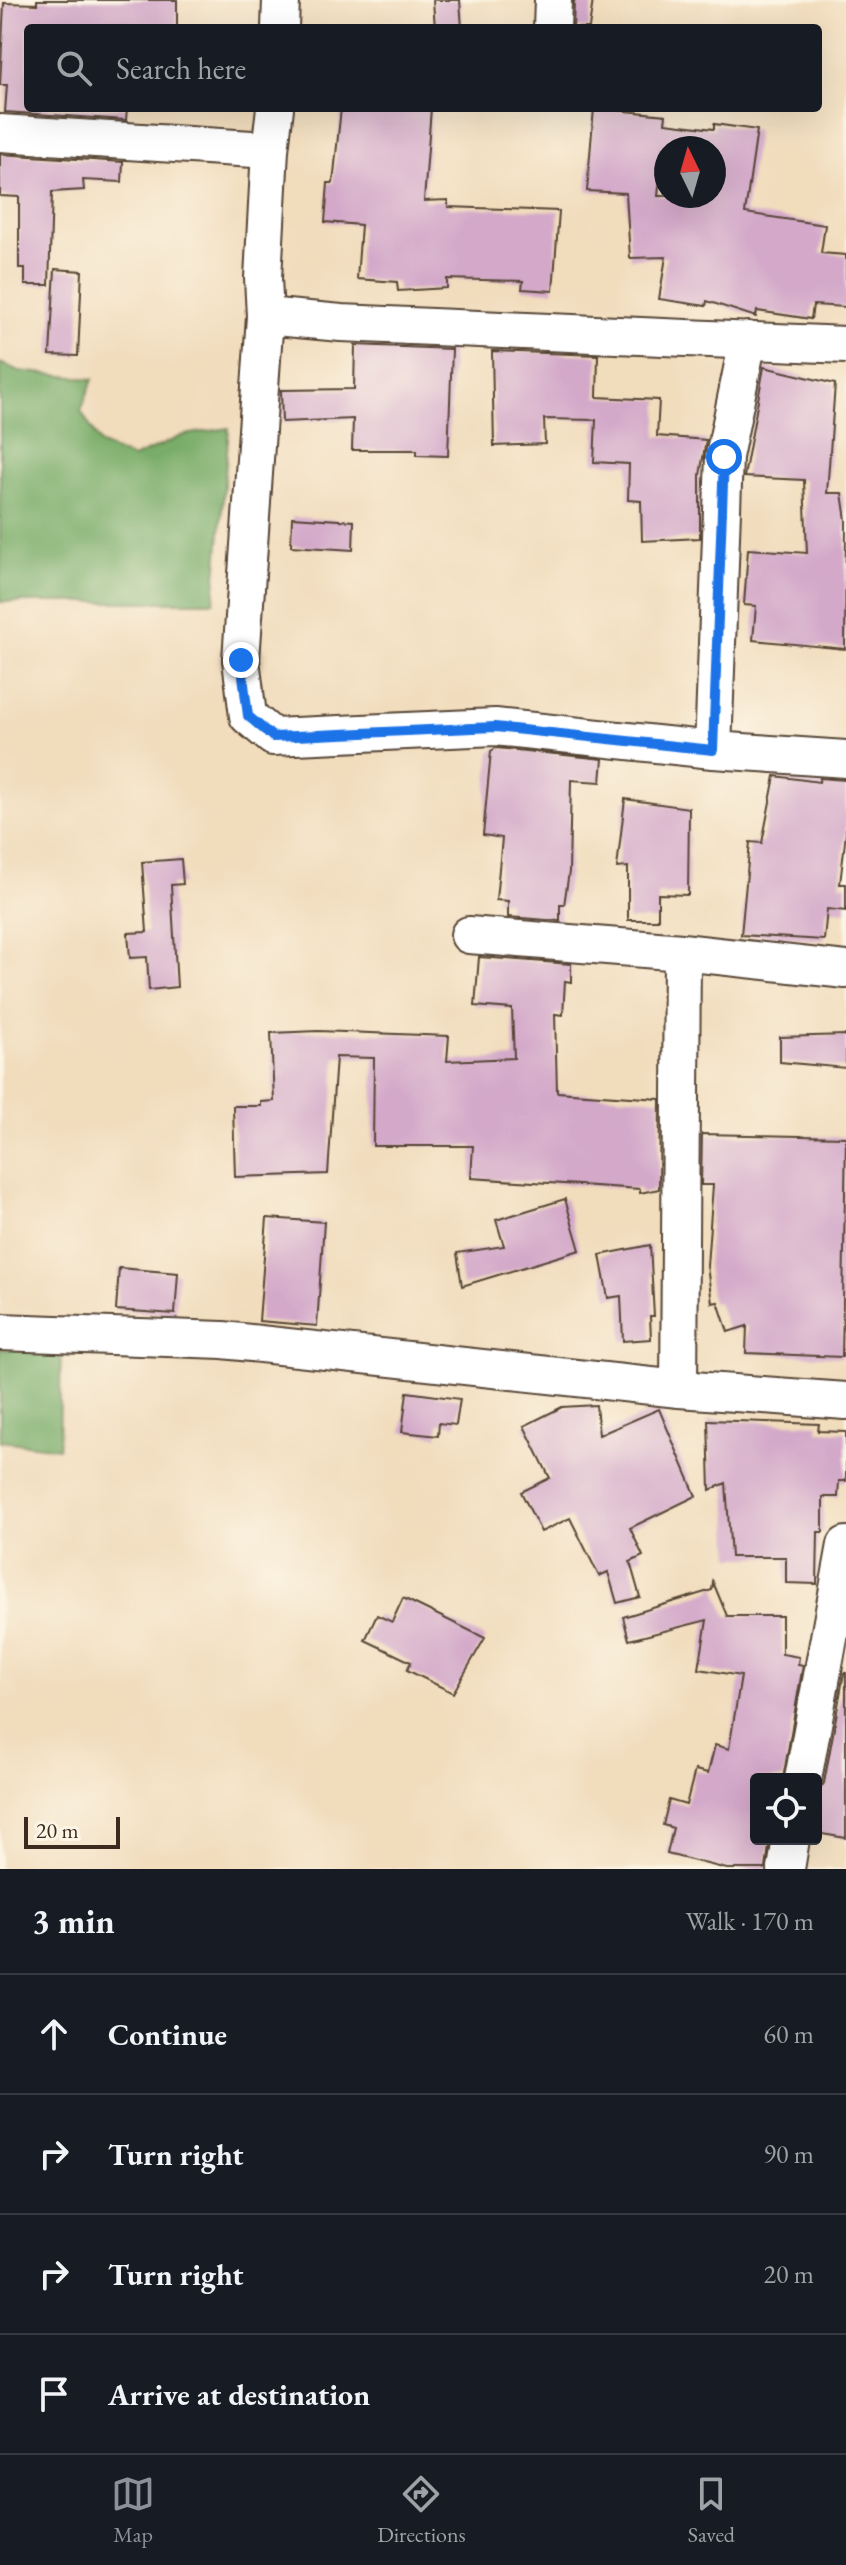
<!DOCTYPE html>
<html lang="en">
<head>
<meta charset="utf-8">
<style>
  :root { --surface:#171b24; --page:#20242c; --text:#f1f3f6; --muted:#9ea1a6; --line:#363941; --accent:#8c9099 }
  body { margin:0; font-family:"EB Garamond",serif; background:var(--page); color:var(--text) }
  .controls { position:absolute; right:24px; bottom:24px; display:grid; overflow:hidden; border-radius:8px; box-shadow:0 8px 32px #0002 }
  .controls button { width:72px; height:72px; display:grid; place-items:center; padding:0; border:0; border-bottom:2px solid var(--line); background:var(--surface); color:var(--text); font:40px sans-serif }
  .compass { position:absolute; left:654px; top:136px; width:72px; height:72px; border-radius:50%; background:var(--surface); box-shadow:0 8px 32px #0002; rotate:355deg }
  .scale { position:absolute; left:24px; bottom:20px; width:96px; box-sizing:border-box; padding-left:8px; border:4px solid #3b2a1e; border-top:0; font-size:22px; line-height:28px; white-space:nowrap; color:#3b2a1e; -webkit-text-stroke:6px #fcf5e5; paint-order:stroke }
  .stop { position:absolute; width:24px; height:24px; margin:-18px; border:6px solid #1a73e8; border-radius:50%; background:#fff }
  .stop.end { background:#1a73e8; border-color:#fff; box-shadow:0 2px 8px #0008 }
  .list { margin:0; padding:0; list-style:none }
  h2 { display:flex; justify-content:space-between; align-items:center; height:104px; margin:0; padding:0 32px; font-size:34px }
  h2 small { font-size:26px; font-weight:400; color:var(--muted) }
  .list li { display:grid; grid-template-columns:52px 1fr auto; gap:24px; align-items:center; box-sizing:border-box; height:120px; padding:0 32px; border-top:2px solid var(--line) }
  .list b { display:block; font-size:30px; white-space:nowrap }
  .list em { font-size:26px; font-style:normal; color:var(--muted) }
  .icon { flex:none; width:44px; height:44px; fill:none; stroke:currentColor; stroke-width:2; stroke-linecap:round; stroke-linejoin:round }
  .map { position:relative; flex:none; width:846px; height:1869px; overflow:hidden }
  .search { position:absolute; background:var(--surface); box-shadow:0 8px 32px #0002; left:24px; right:24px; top:24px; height:88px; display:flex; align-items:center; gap:20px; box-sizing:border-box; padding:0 28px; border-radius:8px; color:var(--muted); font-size:30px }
  .sheet { height:584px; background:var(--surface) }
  nav { display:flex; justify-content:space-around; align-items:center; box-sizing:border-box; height:112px; border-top:2px solid var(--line); background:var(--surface); font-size:22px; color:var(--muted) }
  nav a { display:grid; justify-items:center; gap:4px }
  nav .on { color:var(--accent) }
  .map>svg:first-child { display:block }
</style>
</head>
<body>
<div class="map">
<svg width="846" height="1869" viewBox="0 0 846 1869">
  <rect width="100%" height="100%" fill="#fcf5e5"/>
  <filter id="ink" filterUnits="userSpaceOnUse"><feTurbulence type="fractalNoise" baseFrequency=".0125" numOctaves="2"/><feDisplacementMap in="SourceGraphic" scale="16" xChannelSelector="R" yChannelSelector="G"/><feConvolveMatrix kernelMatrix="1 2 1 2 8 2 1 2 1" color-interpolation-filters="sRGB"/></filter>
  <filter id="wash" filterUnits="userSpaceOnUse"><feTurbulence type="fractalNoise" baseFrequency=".006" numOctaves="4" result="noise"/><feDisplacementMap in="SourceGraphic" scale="32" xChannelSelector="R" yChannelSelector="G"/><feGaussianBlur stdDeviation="1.8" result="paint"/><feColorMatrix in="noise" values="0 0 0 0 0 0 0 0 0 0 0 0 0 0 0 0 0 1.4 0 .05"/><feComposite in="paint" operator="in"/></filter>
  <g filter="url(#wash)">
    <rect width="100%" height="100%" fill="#f1dcbc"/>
    <path fill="#78ac68" stroke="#5a6b43" stroke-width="2" d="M 0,363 L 19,371 L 93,379 L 81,411 L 101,445 L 133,458 L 184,435 L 229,428 L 214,602 L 0,602 Z
      M 0,1349 L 61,1350 L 59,1448 L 0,1441 Z"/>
    <g id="blocks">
      <path fill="#d3a8c9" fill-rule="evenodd" d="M 37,0 L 177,0 L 177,28 L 28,28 L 28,108 L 127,108 L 126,120 L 5,112 L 7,85 L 0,85 L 4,3 L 37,4 Z
        M 433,0 L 460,0 L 462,28 L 435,28 Z
        M 574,0 L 593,0 L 589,28 L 573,28 Z
        M 341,108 L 431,108 L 424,201 L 448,200 L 448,207 L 559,211 L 553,291 L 522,289 L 523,281 L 447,279 L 447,288 L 398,291 L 397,282 L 357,279 L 361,225 L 325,222 L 328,183 L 333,183 Z
        M 594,108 L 666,115 L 665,123 L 714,129 L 714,124 L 757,130 L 745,213 L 825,225 L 821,253 L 846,255 L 846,307 L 813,305 L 811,319 L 757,311 L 756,317 L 707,301 L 706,306 L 659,299 L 666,257 L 630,258 L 626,193 L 587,191 ZM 663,148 L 714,148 L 714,196 L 658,196 Z
        M 0,154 L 123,162 L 122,182 L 83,180 L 84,190 L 52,192 L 49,285 L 25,285 L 25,268 L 19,268 L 19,197 L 0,196 Z
        M 55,269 L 82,271 L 78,356 L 50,355 Z
        M 355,345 L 452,349 L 448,456 L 417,455 L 417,450 L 352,450 L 353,419 L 282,422 L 281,390 L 354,389 Z
        M 492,351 L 598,355 L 597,397 L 659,400 L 657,436 L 706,440 L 700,475 L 700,538 L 642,541 L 641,501 L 628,500 L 629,464 L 594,462 L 596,420 L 544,419 L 545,444 L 494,446 Z
        M 764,367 L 835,384 L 827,493 L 842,493 L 846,520 L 845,649 L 753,640 L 756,606 L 744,605 L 748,549 L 807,553 L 804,480 L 744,477 Z
        M 292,517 L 354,521 L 353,550 L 291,546 Z
        M 496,748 L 603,759 L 601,782 L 571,780 L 569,872 L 564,905 L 560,905 L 560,921 L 508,917 L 508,901 L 496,900 L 502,838 L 483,835 L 491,751 Z
        M 775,776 L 819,782 L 820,778 L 846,780 L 846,833 L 840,884 L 846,884 L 846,911 L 827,909 L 824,940 L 741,935 L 750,842 L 762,843 Z
        M 625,799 L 689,808 L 688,895 L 658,894 L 658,920 L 628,920 L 628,867 L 617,868 Z
        M 181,859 L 183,884 L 171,885 L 177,987 L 149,990 L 147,957 L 130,958 L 128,933 L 147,932 L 142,862 Z
        M 479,957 L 571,964 L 571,982 L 565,981 L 563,1015 L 555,1014 L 557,1092 L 660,1099 L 659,1189 L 640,1193 L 640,1189 L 471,1178 L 473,1146 L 373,1146 L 374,1058 L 336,1057 L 328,1174 L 235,1177 L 233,1106 L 261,1106 L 261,1102 L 274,1101 L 271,1033 L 318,1031 L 449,1036 L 447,1061 L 514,1058 L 512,1009 L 475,1006 Z
        M 846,1035 L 846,1068 L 780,1062 L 780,1037 Z
        M 702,1134 L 846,1137 L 842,1357 L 746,1353 L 747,1326 L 728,1332 L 718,1302 L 712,1303 L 707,1266 L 713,1185 L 701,1185 Z
        M 565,1199 L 580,1250 L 462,1286 L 457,1253 L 504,1246 L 496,1220 Z
        M 267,1218 L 324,1222 L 317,1326 L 259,1321 Z
        M 650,1245 L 654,1316 L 650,1316 L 651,1339 L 623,1341 L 621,1296 L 608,1298 L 600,1255 Z
        M 119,1268 L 178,1273 L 175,1314 L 116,1310 Z
        M 407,1392 L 460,1399 L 456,1425 L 439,1423 L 438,1436 L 402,1432 Z
        M 596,1405 L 599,1435 L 659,1409 L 696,1496 L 630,1528 L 643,1556 L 630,1562 L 640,1597 L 617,1603 L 608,1572 L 599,1576 L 570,1518 L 541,1532 L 521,1492 L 550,1478 L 524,1426 L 562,1407 Z
        M 708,1420 L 819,1424 L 818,1431 L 846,1432 L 846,1481 L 839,1481 L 838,1497 L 823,1497 L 823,1532 L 818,1532 L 817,1584 L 786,1583 L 786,1557 L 731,1557 L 726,1483 L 710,1490 Z
        M 713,1582 L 727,1616 L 782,1616 L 782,1654 L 799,1657 L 798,1664 L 803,1665 L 783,1779 L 756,1779 L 756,1839 L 770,1839 L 766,1869 L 727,1869 L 667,1854 L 673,1828 L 663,1825 L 669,1800 L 686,1805 L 695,1770 L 708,1773 L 715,1745 L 729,1749 L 741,1676 L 699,1669 L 707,1620 L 629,1640 L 623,1617 L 712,1590 Z
        M 403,1598 L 485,1638 L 453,1693 L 407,1670 L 411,1662 L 365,1640 L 377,1615 L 392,1622 Z
        M 844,1673 L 846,1673 L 846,1838 L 816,1833 L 816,1795 L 824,1783 Z"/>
    </g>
  </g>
  <g filter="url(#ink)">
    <use href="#blocks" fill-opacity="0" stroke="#564536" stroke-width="2"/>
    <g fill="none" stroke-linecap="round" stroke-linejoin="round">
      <g stroke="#564536" stroke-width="40">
        <path id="minor" d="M 280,28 L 281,0
          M 552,28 L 553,0
          M 0,133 L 270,150 L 275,108
          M 270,150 L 263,278 L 265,316 L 341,323 L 846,345
          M 265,316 L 241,660 L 248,716 L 273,737 L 495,727 L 713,750
          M 748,340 L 724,457 L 713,750 L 846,759
          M 469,935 L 682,952 L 846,970
          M 0,1332 L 223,1340 L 679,1389 L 846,1401
          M 679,1389 L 682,952
          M 803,1779 L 846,1545
          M 786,1869 L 791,1839"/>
      </g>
      <use href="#minor" stroke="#fff" stroke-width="36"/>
    </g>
  </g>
  <g fill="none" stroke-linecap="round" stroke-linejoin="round" filter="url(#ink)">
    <path stroke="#1a73e8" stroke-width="10" d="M 241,660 L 248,716 L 273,737 L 495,727 L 713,750 L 724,457"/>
  </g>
</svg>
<div class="controls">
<button><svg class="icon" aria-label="locate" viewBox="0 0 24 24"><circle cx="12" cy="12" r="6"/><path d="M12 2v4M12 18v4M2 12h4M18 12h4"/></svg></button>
</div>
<svg class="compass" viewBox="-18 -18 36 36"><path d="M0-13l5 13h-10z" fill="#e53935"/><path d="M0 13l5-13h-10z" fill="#9ea1a6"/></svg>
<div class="scale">20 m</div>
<div class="stop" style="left:724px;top:457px"></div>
<div class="stop end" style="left:241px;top:660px"></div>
<div class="search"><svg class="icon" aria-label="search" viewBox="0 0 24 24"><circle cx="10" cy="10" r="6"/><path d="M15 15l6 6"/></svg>Search here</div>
</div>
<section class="sheet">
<h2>3 min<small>Walk · 170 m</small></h2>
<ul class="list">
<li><svg class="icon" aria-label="ahead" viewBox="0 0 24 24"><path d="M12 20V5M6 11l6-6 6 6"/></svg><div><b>Continue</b></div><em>60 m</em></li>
<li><svg class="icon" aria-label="right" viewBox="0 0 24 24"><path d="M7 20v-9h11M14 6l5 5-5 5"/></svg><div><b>Turn right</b></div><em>90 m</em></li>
<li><svg class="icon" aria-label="right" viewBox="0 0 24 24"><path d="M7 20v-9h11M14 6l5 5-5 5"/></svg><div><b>Turn right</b></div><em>20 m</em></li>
<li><svg class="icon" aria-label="arrive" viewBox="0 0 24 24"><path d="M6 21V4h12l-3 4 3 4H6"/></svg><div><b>Arrive at destination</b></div></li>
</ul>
</section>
<nav>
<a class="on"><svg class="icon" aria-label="map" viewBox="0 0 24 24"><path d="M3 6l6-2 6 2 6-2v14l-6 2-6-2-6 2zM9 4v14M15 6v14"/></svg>Map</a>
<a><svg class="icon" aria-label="directions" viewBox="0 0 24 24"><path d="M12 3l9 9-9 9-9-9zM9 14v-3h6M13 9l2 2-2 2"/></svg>Directions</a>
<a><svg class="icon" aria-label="saved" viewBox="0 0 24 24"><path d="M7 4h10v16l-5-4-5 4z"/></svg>Saved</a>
</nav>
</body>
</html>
